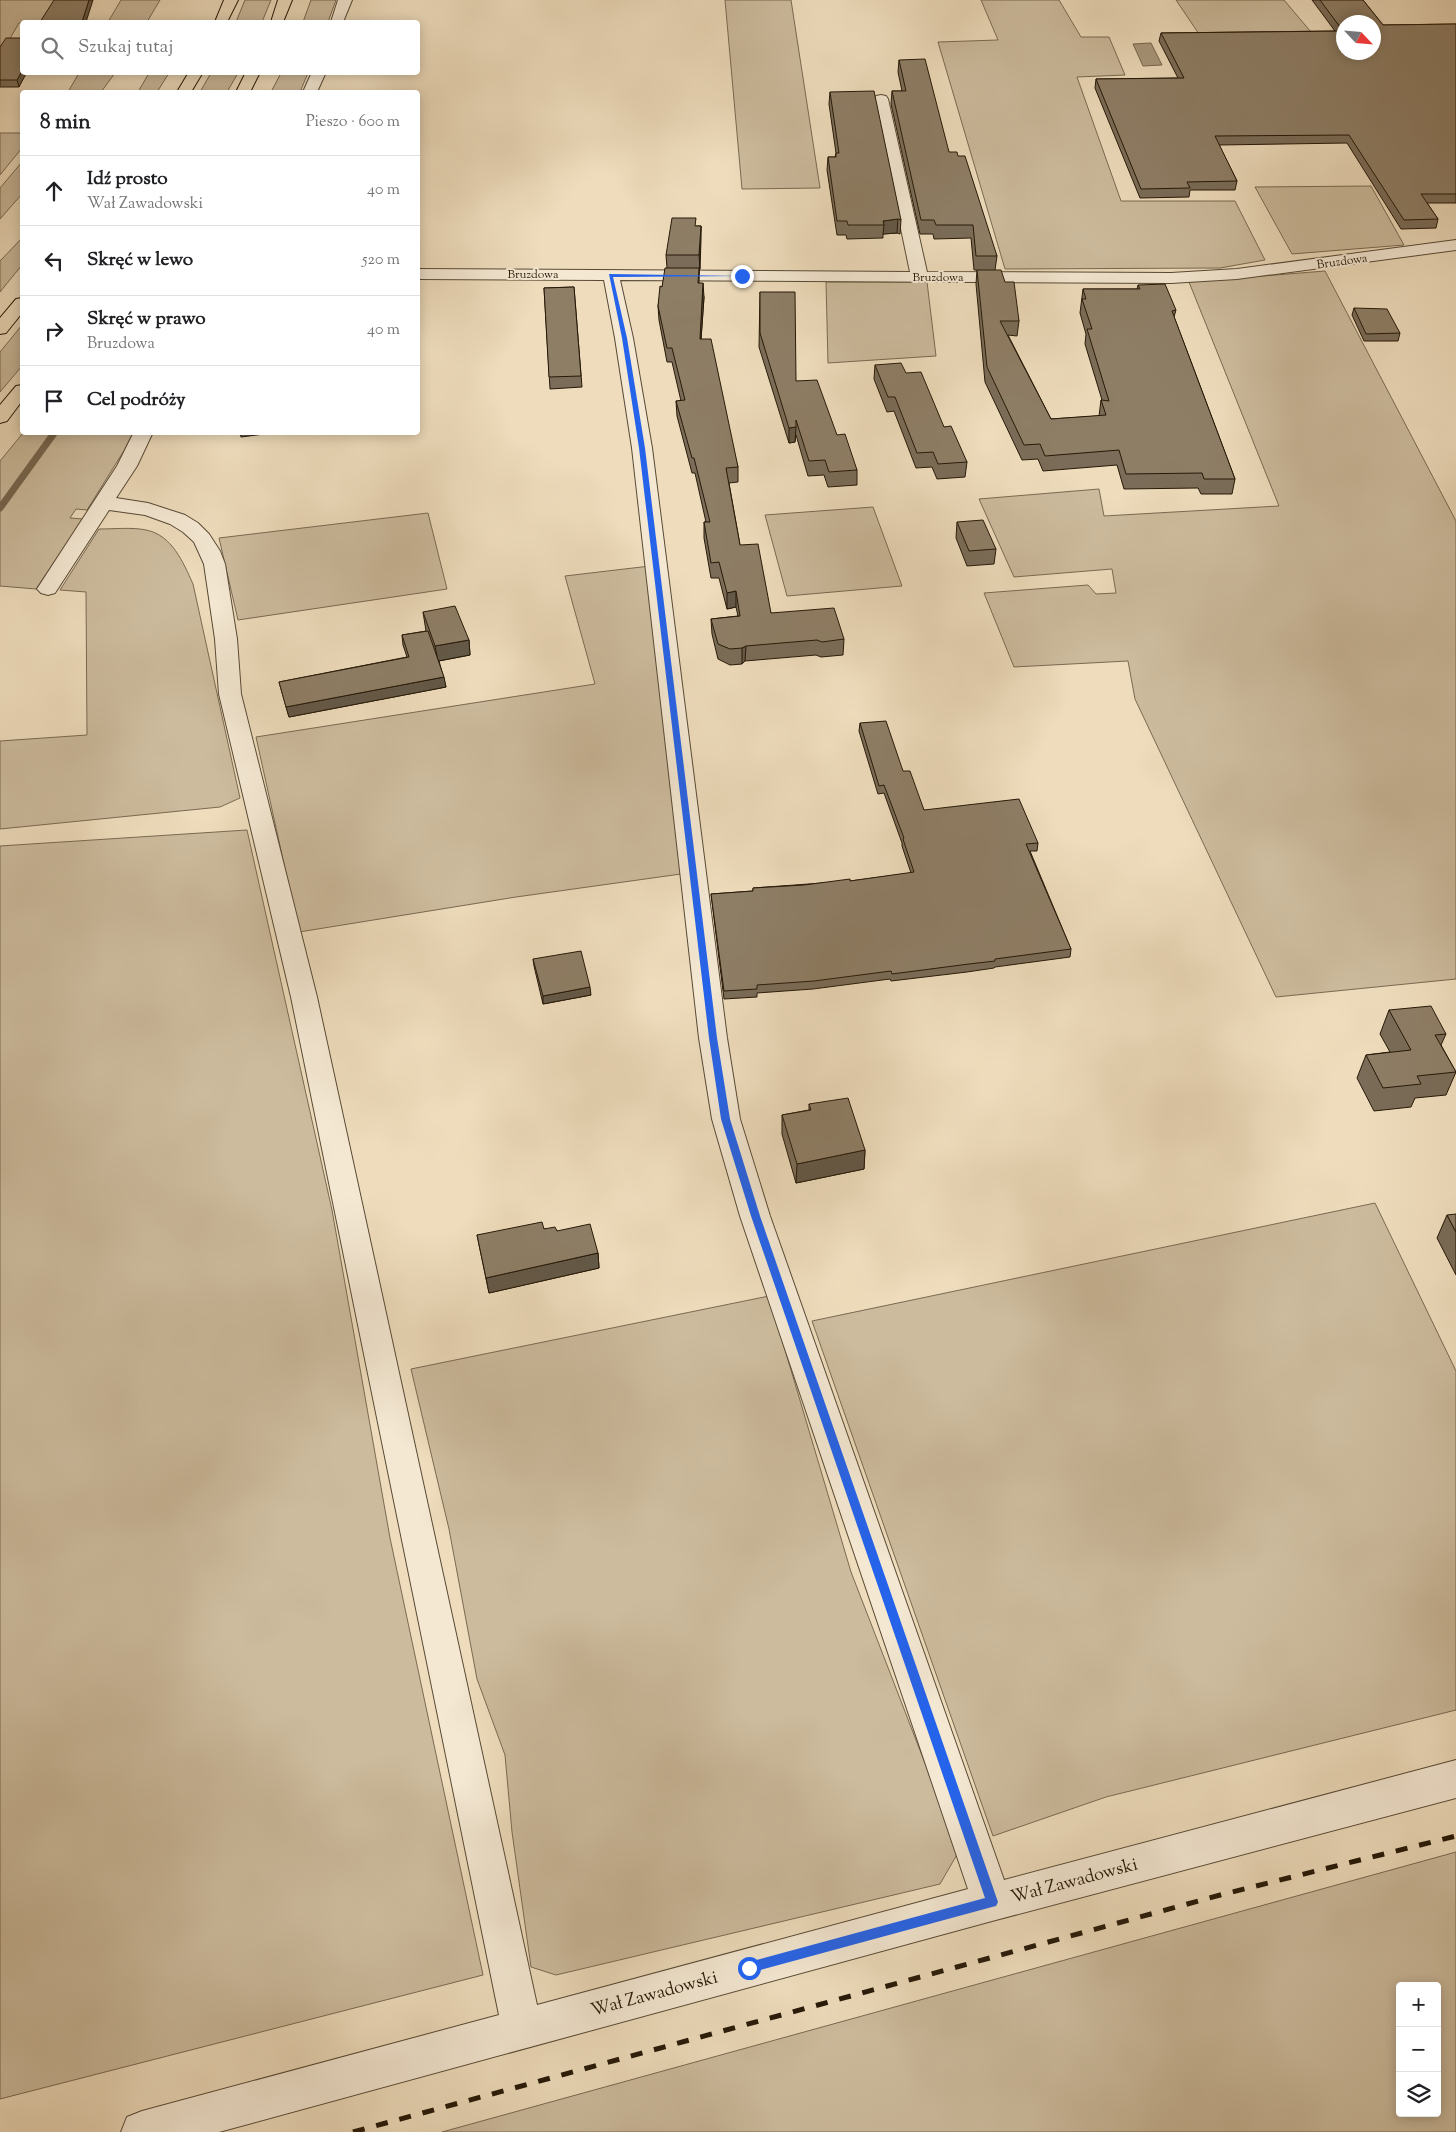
<!DOCTYPE html>
<html lang="pl">
<head>
<meta charset="utf-8">
<style>
  :root { --surface:#fff; --page:#f2f2f2; --text:#202124; --muted:#757577; --line:#e0e0e0 }
  body { margin:0; font-family:"Sorts Mill Goudy",serif; background:var(--page); color:var(--text) }
  .controls { position:absolute; right:15px; bottom:15px; display:grid; overflow:hidden; border-radius:5px; box-shadow:0 2px 12px #0003 }
  .controls button { width:45px; height:45px; display:grid; place-items:center; padding:0; border:0; border-bottom:1px solid var(--line); background:var(--surface); color:var(--text); font:25px sans-serif }
  .compass { position:absolute; left:1336px; top:15px; width:45px; height:45px; border-radius:50%; background:var(--surface); box-shadow:0 2px 12px #0003; rotate:116deg }
  .stop { position:absolute; width:15px; height:15px; margin:-11px; border:4px solid #2563eb; border-radius:50%; background:#fff }
  .stop.end { background:#2563eb; border-color:#fff; box-shadow:0 1px 5px #0008 }
  .list { margin:0; padding:0; list-style:none }
  h2 { display:flex; justify-content:space-between; align-items:center; height:65px; margin:0; padding:0 20px; font-size:21px }
  h2 small { font-size:16px; font-weight:400; color:var(--muted) }
  .list li { display:grid; grid-template-columns:32px 1fr auto; gap:15px; align-items:center; box-sizing:border-box; height:70px; padding:0 20px; border-top:1px solid var(--line) }
  .list b { display:block; font-size:19px; white-space:nowrap }
  .list p { margin:0; font-size:16px; white-space:nowrap; color:var(--muted) }
  .list em { font-size:16px; font-style:normal; color:var(--muted) }
  .icon { flex:none; width:28px; height:28px; fill:none; stroke:currentColor; stroke-width:2; stroke-linecap:round; stroke-linejoin:round }
  .map { position:relative; flex:none; width:1456px; height:2132px; overflow:hidden }
  .search { position:absolute; background:var(--surface); box-shadow:0 2px 12px #0003; left:20px; top:20px; width:400px; height:55px; display:flex; align-items:center; gap:12px; box-sizing:border-box; padding:0 18px; border-radius:5px; color:var(--muted); font-size:19px }
  .panel { position:absolute; background:var(--surface); box-shadow:0 2px 12px #0003; left:20px; top:90px; width:400px; height:345px; border-radius:5px }
  .map>svg:first-child { display:block }
</style>
</head>
<body>
<div class="map">
<svg width="1456" height="2132" viewBox="0 0 1456 2132">
  <rect width="100%" height="100%" fill="#eedcbc"/>
  <filter id="stains"><feTurbulence type="fractalNoise" baseFrequency=".004" numOctaves="4"/><feColorMatrix values="0 0 0 0 .2 0 0 0 0 .09 0 0 0 0 .02 0 0 0 .5 -.17"/></filter>
  <radialGradient id="worn" r=".72"><stop offset=".6" stop-color="#630" stop-opacity="0"/><stop offset="1" stop-color="#630" stop-opacity=".3"/></radialGradient>
  <path fill="#ccbb9d" stroke="#796a52" fill-rule="evenodd" d="M 0,0 L 54,0 L 61,19 L 19,23 L 0,56 Z
    M 121,0 L 160,0 L 147,22 L 108,22 Z
    M 245,0 L 271,0 L 262,22 L 236,22 Z
    M 311,0 L 336,0 L 328,22 L 303,22 Z
    M 725,0 L 791,0 L 820,188 L 742,189 Z
    M 981,0 L 1059,0 L 1081,37 L 1109,37 L 1125,75 L 1077,77 L 1121,201 L 1235,201 L 1265,260 L 1220,268 L 1005,269 L 938,42 L 998,40 Z
    M 1176,0 L 1284,0 L 1311,32 L 1199,34 Z
    M 79,73 L 79,72 L 115,73 L 101,92 L 68,92 Z
    M 149,73 L 169,73 L 157,92 L 138,92 Z
    M 211,73 L 211,72 L 238,73 L 227,92 L 200,92 Z
    M 281,73 L 308,73 L 300,92 L 271,92 Z
    M 0,133 L 22,133 L 22,148 L 0,175 Z
    M 22,162 L 22,194 L 0,219 L 0,188 Z
    M 1371,186 L 1404,245 L 1292,254 L 1255,187 Z
    M 22,238 L 22,265 L 0,292 L 0,261 Z
    M 1325,271 L 1456,521 L 1456,979 L 1276,997 L 1135,699 L 1128,661 L 1014,667 L 984,593 L 1088,585 L 1096,594 L 1116,593 L 1112,569 L 1014,577 L 979,499 L 1099,489 L 1104,516 L 1279,506 L 1189,282 Z
    M 826,282 L 927,282 L 936,356 L 828,363 Z
    M 22,325 L 22,366 L 0,392 L 0,352 Z
    M 23,433 L 133,433 L 125,449 L 87,510 L 76,509 L 70,518 L 83,519 L 36,589 L 0,586 L 0,461 Z
    M 873,507 L 902,586 L 787,596 L 765,515 Z
    M 428,513 L 447,589 L 238,620 L 219,538 Z
    M 99,529 C 114,529 132,527 146,530 C 172,535 183,562 193,584 L 240,798 L 220,807 L 0,829 L 0,741 L 87,735 L 86,592 L 60,590 Z
    M 650,566 L 681,874 L 516,897 L 299,932 L 256,737 L 595,684 L 565,576 Z
    M 247,830 L 332,1210 L 390,1538 L 483,1975 L 0,2099 L 0,846 Z
    M 1375,1203 L 1456,1371 L 1456,1710 L 1106,1797 L 993,1836 L 812,1321 Z
    M 769,1296 L 851,1572 L 959,1851 L 940,1884 L 556,1975 L 531,1967 L 512,1832 L 505,1755 L 477,1679 L 449,1529 L 411,1369 Z
    M 1456,1852 L 1456,2132 L 442,2132 ZM 1400,1986 L 1437,1986 L 1437,2113 L 1400,2113 Z"/>
  <path fill="#aa9a7f" stroke="#75664f" d="M 1151,43 L 1162,65 L 1143,66 L 1133,44 Z"/>
  <g fill="none" stroke-linecap="round" stroke-linejoin="round">
    <path stroke="#75664f" stroke-width="7" d="M 0,508 L 55,432"/>
    <g stroke="#584a35" stroke-width="2">
      <path id="minor" d="M 338,0 L 352,0 L 343,22 L 331,22 Z
        M 312,72 L 326,72 L 317,92 L 303,92 Z
        M 881,95 L 886,96 L 888,99 L 927,272 L 1171,273 L 1237,269 L 1456,240 L 1456,250 L 1237,279 L 1171,283 L 620,280 L 633,338 L 652,448 L 727,1038 L 740,1119 L 770,1216 L 1004,1880 L 1456,1760 L 1456,1798 L 992,1921 L 219,2132 L 121,2132 L 127,2117 L 142,2111 L 499,2015 L 291,997 L 219,694 L 215,639 L 204,564 L 194,542 L 183,532 L 170,524 L 145,515 L 109,510 L 55,593 L 48,595 L 41,593 L 37,589 L 117,466 L 134,432 L 153,432 L 137,466 L 116,498 L 148,503 L 185,515 L 198,523 L 209,534 L 220,551 L 225,564 L 237,639 L 241,694 L 317,997 L 537,2005 L 968,1889 L 740,1216 L 712,1119 L 699,1038 L 632,448 L 615,338 L 604,280 L 418,279 L 418,269 L 910,272 L 874,99 L 876,96 Z"/>
    </g>
    <g stroke="#261908" stroke-width="2">
      <path id="highway" d="M 224,0 L 238,0 L 227,22 L 215,22 Z
        M 278,0 L 292,0 L 283,22 L 271,22 Z
        M 189,72 L 203,72 L 191,92 L 177,92 Z
        M 246,72 L 260,72 L 250,92 L 236,92 Z
        M 22,298 L 22,313 L 6,333 L 0,334 L 0,318 L 16,299 Z
        M 22,385 L 22,401 L 7,421 L 0,423 L 0,405 L 16,386 Z"/>
    </g>
    <use href="#minor" fill="#f4e8d3" fill-rule="evenodd"/>
    <use href="#highway" fill="#eedcbc" fill-rule="evenodd"/>
    <path stroke="#261908" stroke-width="5" stroke-dasharray="12 12" stroke-linecap="butt" d="M 353,2132 L 1224,1894 L 1456,1836"/>
  </g>
  <path fill="#7a6c58" stroke="#261908" d="M 1312,0 L 1363,0 L 1383,25 L 1456,24 L 1456,203 L 1427,203 L 1438,219 L 1436,228 L 1401,229 L 1347,143 L 1219,145 L 1237,181 L 1235,190 L 1190,190 L 1189,197 L 1140,198 L 1095,88 L 1096,79 L 1178,78 L 1159,41 L 1161,33 L 1335,31 Z
    M 22,38 L 19,87 L 0,87 L 0,47 Z
    M 899,60 L 949,152 L 997,256 L 995,270 L 1005,282 L 1019,321 L 1017,336 L 1008,335 L 1051,419 L 1099,416 L 1101,400 L 1102,400 L 1085,344 L 1086,334 L 1080,313 L 1083,289 L 1137,289 L 1138,285 L 1176,310 L 1174,317 L 1190,359 L 1235,479 L 1232,494 L 1201,494 L 1198,488 L 1124,489 L 1117,465 L 1043,471 L 1038,459 L 1022,460 L 985,382 L 976,284 L 977,270 L 974,270 L 971,238 L 934,239 L 933,234 L 920,234 L 891,104 L 892,91 L 902,91 L 898,72 Z
    M 830,92 L 901,220 L 900,234 L 897,233 L 883,234 L 883,238 L 847,239 L 846,235 L 837,235 L 827,170 L 828,157 L 835,157 L 836,153 L 829,104 Z
    M 696,226 L 701,226 L 699,283 L 704,297 L 701,339 L 738,467 L 738,482 L 729,483 L 740,545 L 771,613 L 844,639 L 843,655 L 821,657 L 816,655 L 745,661 L 742,664 L 730,665 L 718,659 L 712,634 L 711,619 L 738,616 L 736,607 L 727,609 L 719,578 L 711,578 L 704,538 L 704,522 L 706,522 L 695,473 L 692,473 L 677,416 L 676,401 L 681,401 L 672,362 L 667,362 L 659,320 L 658,306 L 662,287 L 667,268 L 666,255 Z
    M 574,287 L 582,387 L 550,389 L 544,288 Z
    M 760,292 L 796,381 L 837,435 L 857,470 L 857,485 L 828,487 L 824,475 L 808,476 L 796,435 L 795,442 L 789,443 L 759,347 Z
    M 1354,308 L 1400,333 L 1398,341 L 1364,341 L 1352,315 Z
    M 875,365 L 906,373 L 944,427 L 967,462 L 965,477 L 937,479 L 932,467 L 916,468 L 894,411 L 887,412 L 874,379 Z
    M 957,522 L 996,549 L 994,564 L 967,566 L 956,538 Z
    M 423,612 L 469,640 L 470,655 L 439,661 L 446,687 L 289,717 L 279,682 L 407,657 L 403,645 L 402,635 L 426,631 Z
    M 860,723 L 903,771 L 924,810 L 1038,843 L 1037,851 L 1030,851 L 1071,949 L 1070,957 L 995,967 L 994,968 L 967,972 L 891,981 L 890,979 L 813,989 L 757,993 L 757,997 L 724,999 L 712,902 L 711,894 L 753,891 L 753,888 L 850,881 L 911,873 L 902,846 L 902,843 L 884,793 L 878,794 L 859,731 Z
    M 533,959 L 591,995 L 543,1004 L 534,966 Z
    M 1389,1010 L 1446,1034 L 1441,1045 L 1456,1072 L 1446,1095 L 1415,1098 L 1411,1107 L 1374,1111 L 1357,1078 L 1366,1055 L 1390,1052 L 1380,1034 Z
    M 809,1104 L 865,1150 L 864,1169 L 796,1183 L 782,1134 L 782,1115 L 809,1110 Z
    M 1447,1215 L 1456,1232 L 1456,1275 L 1437,1238 Z
    M 544,1229 L 557,1231 L 598,1253 L 599,1268 L 489,1293 L 477,1235 Z"/>
  <path fill="#635847" stroke="#261908" d="M 89,0 L 93,0 L 86,22 L 82,22 Z
    M 22,71 L 22,72 L 27,72 L 19,87 L 17,80 Z
    M 898,219 L 897,233 L 883,234 L 884,225 L 883,221 Z
    M 701,226 L 701,240 L 700,269 L 699,255 Z
    M 703,283 L 704,297 L 700,354 L 700,339 Z
    M 796,427 L 795,442 L 789,443 L 789,428 Z
    M 240,432 L 280,432 L 241,437 Z
    M 736,591 L 736,607 L 727,609 L 727,593 Z
    M 469,640 L 470,655 L 438,661 L 435,646 Z
    M 746,646 L 745,661 L 742,664 L 742,648 Z
    M 444,677 L 446,687 L 289,717 L 286,707 Z
    M 590,987 L 591,995 L 543,1004 L 543,996 Z
    M 865,1150 L 864,1169 L 796,1183 L 797,1164 Z
    M 598,1253 L 599,1268 L 489,1293 L 486,1278 Z"/>
  <path fill="#8e7e66" stroke="#261908" fill-rule="evenodd" d="M 54,0 L 89,0 L 82,22 L 40,22 Z
    M 1320,0 L 1363,0 L 1383,25 L 1456,24 L 1456,194 L 1421,194 L 1438,219 L 1404,220 L 1349,135 L 1215,136 L 1237,181 L 1187,182 L 1190,188 L 1141,189 L 1096,79 L 1184,78 L 1161,33 L 1343,31 ZM 1344,22 L 1374,22 L 1374,52 L 1344,52 Z
    M 6,38 L 22,38 L 22,71 L 17,80 L 0,80 L 0,47 Z
    M 925,59 L 949,152 L 957,152 L 958,156 L 965,156 L 997,256 L 976,256 L 973,225 L 936,225 L 934,220 L 921,220 L 892,91 L 906,91 L 899,60 Z
    M 874,91 L 901,220 L 898,219 L 883,221 L 884,225 L 848,225 L 847,221 L 837,221 L 828,157 L 836,157 L 836,153 L 839,153 L 830,92 Z
    M 672,218 L 696,218 L 695,226 L 701,226 L 699,255 L 666,255 Z
    M 665,268 L 699,268 L 698,283 L 703,283 L 700,339 L 711,339 L 738,467 L 726,468 L 740,545 L 758,544 L 771,613 L 834,608 L 844,639 L 822,642 L 817,640 L 746,646 L 742,648 L 730,649 L 718,644 L 711,619 L 740,616 L 736,591 L 727,593 L 719,562 L 711,563 L 704,522 L 710,522 L 694,458 L 692,458 L 676,401 L 685,400 L 672,348 L 667,348 L 658,306 L 660,286 L 662,287 Z
    M 977,270 L 1001,270 L 1005,282 L 1014,282 L 1019,321 L 1000,321 L 1051,419 L 1106,415 L 1101,400 L 1109,401 L 1087,329 L 1092,329 L 1082,299 L 1086,299 L 1083,289 L 1140,289 L 1138,285 L 1165,284 L 1176,310 L 1172,311 L 1235,479 L 1204,479 L 1202,473 L 1126,474 L 1119,450 L 1045,456 L 1040,444 L 1024,445 L 987,367 Z
    M 574,287 L 581,376 L 549,377 L 544,288 Z
    M 760,292 L 795,292 L 796,381 L 817,380 L 837,435 L 845,434 L 857,470 L 829,472 L 825,460 L 809,461 L 796,420 L 796,427 L 789,428 L 760,333 Z
    M 1354,308 L 1387,309 L 1400,333 L 1366,334 Z
    M 901,363 L 906,373 L 921,372 L 944,427 L 951,426 L 967,462 L 938,464 L 933,452 L 917,453 L 895,397 L 888,397 L 875,365 Z
    M 983,520 L 996,549 L 969,551 L 957,522 Z
    M 455,606 L 469,640 L 435,646 L 423,612 Z
    M 428,631 L 444,677 L 286,707 L 279,682 L 409,657 L 402,635 Z
    M 886,721 L 903,771 L 910,771 L 924,810 L 1019,799 L 1038,843 L 1026,844 L 1071,949 L 995,959 L 995,961 L 969,964 L 892,974 L 891,971 L 814,981 L 757,985 L 757,989 L 724,991 L 711,894 L 753,891 L 753,888 L 804,885 L 850,879 L 850,881 L 914,872 L 903,839 L 904,838 L 884,785 L 879,786 L 860,723 Z
    M 581,951 L 590,987 L 543,996 L 533,959 Z
    M 1431,1006 L 1446,1034 L 1435,1035 L 1456,1072 L 1417,1076 L 1421,1084 L 1383,1088 L 1366,1055 L 1411,1050 L 1389,1010 Z
    M 848,1098 L 865,1150 L 797,1164 L 782,1115 L 811,1110 L 809,1104 Z
    M 1456,1214 L 1456,1232 L 1447,1215 Z
    M 542,1222 L 544,1229 L 555,1227 L 557,1231 L 590,1224 L 598,1253 L 486,1278 L 477,1235 Z"/>
  <path fill="#2563eb" d="M 609,274 L 744,276 L 613,277 L 627,338 L 645,448 L 717,1038 L 730,1119 L 760,1216 L 998,1902 L 996,1906 L 992,1907 L 749,1973 L 744,1972 L 743,1968 L 744,1963 L 749,1962 L 985,1898 L 751,1216 L 721,1119 L 709,1038 L 639,448 L 622,338 Z"/>
  <g text-anchor="middle" stroke-width="4" stroke-linejoin="round" paint-order="stroke">
    <g font-size="12" fill="#261908" stroke="#f4e8d3">
      <text transform="translate(1342 261) rotate(-8)" y="4">Bruzdowa</text>
      <text x="533" y="278">Bruzdowa</text>
      <text x="938" y="281">Bruzdowa</text>
    </g>
    <g font-size="18" fill="#261908" stroke="#f4e8d3">
      <text transform="translate(1074 1880) rotate(-15)" y="6">Wał Zawadowski</text>
      <text transform="translate(654 1993) rotate(-15)" y="6">Wał Zawadowski</text>
    </g>
  </g>
  <rect width="100%" height="100%" filter="url(#stains)"/>
  <rect width="100%" height="100%" fill="url(#worn)"/>
</svg>
<div class="controls">
<button>+</button>
<button>−</button>
<button><svg class="icon" aria-label="layers" viewBox="0 0 24 24"><path d="M12 4l9 5-9 5-9-5zM3 14l9 5 9-5"/></svg></button>
</div>
<svg class="compass" viewBox="-18 -18 36 36"><path d="M0-13l5 13h-10z" fill="#e53935"/><path d="M0 13l5-13h-10z" fill="#757577"/></svg>
<div class="stop" style="left:749px;top:1968px"></div>
<div class="stop end" style="left:742px;top:276px"></div>
<div class="search"><svg class="icon" aria-label="search" viewBox="0 0 24 24"><circle cx="10" cy="10" r="6"/><path d="M15 15l6 6"/></svg>Szukaj tutaj</div>
<section class="panel">
<h2>8 min<small>Pieszo · 600 m</small></h2>
<ul class="list">
<li><svg class="icon" aria-label="ahead" viewBox="0 0 24 24"><path d="M12 20V5M6 11l6-6 6 6"/></svg><div><b>Idź prosto</b><p>Wał Zawadowski</p></div><em>40 m</em></li>
<li><svg class="icon" aria-label="left" viewBox="0 0 24 24"><path d="M17 20v-9H6M10 6l-5 5 5 5"/></svg><div><b>Skręć w lewo</b></div><em>520 m</em></li>
<li><svg class="icon" aria-label="right" viewBox="0 0 24 24"><path d="M7 20v-9h11M14 6l5 5-5 5"/></svg><div><b>Skręć w prawo</b><p>Bruzdowa</p></div><em>40 m</em></li>
<li><svg class="icon" aria-label="arrive" viewBox="0 0 24 24"><path d="M6 21V4h12l-3 4 3 4H6"/></svg><div><b>Cel podróży</b></div></li>
</ul>
</section>
</div>
</body>
</html>
